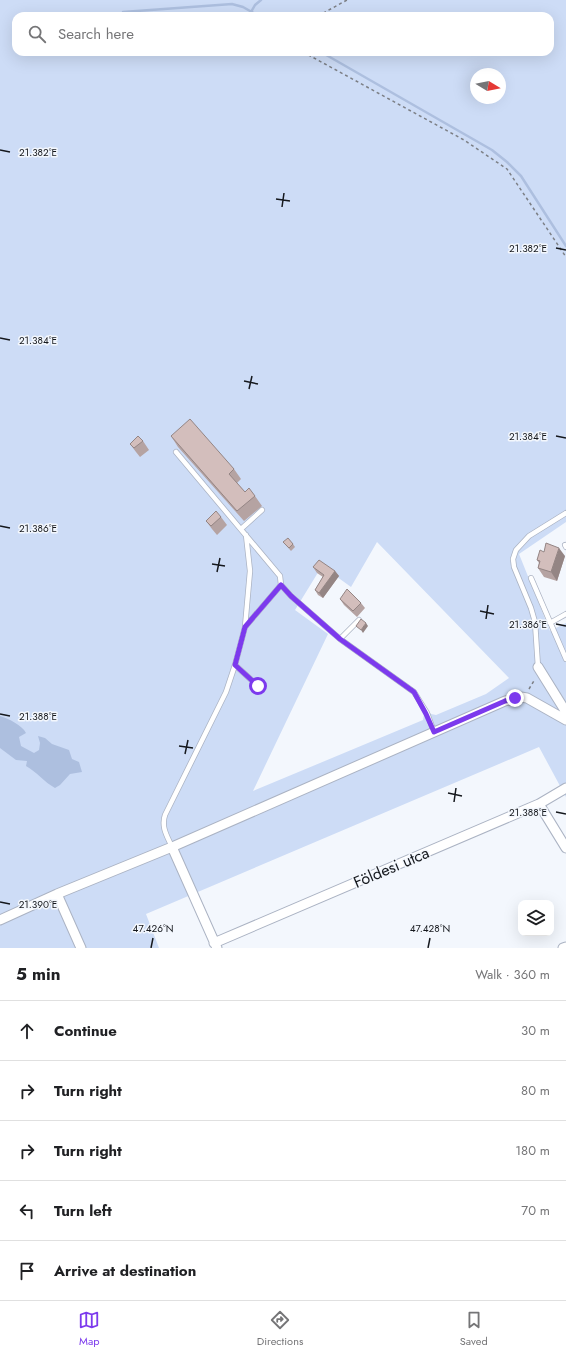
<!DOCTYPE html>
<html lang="en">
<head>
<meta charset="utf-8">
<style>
  :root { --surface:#fff; --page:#f6f6f6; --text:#202124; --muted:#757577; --line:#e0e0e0; --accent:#7c3aed }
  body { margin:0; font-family:Jost,sans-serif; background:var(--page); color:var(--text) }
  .controls { position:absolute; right:12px; bottom:12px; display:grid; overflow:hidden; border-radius:8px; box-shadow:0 4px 16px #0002 }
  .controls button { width:36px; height:36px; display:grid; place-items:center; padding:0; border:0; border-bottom:1px solid var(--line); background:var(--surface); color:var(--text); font:20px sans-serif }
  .compass { position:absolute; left:470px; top:68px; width:36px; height:36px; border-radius:50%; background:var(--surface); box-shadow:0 4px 16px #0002; rotate:100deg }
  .stop { position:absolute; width:12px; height:12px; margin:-9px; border:3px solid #7c3aed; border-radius:50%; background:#fff }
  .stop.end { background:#7c3aed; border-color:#fff; box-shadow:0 1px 4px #0008 }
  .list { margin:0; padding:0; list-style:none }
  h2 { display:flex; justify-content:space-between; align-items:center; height:52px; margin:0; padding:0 16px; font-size:17px }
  h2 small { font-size:13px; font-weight:400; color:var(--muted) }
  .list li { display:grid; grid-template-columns:26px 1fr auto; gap:12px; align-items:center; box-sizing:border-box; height:60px; padding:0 16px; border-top:1px solid var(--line) }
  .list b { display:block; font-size:15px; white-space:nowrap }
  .list em { font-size:13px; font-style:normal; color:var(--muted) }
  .icon { flex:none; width:22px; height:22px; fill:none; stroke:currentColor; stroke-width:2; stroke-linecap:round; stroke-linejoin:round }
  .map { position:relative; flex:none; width:566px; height:948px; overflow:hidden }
  .search { position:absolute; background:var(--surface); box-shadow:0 4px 16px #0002; left:12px; right:12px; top:12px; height:44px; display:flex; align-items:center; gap:10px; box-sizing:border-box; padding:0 14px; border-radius:12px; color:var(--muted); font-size:15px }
  .sheet { height:352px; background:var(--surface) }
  nav { display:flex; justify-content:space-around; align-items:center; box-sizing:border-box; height:56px; border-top:1px solid var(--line); background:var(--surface); font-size:11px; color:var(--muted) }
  nav a { display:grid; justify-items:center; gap:2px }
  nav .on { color:var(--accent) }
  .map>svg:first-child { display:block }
</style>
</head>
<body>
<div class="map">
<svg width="566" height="948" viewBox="0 0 566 948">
  <rect width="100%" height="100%" fill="#f3f7fd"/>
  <path fill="#cddcf6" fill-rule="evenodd" d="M 0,0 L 566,0 L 566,522 L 519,554 L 550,631 L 566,623 L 566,797 L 539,747 L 146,914 L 159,948 L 0,948 ZM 16,16 L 550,16 L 550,52 L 16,52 ZM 476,74 L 500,74 L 500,98 L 476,98 ZM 377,542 L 509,678 L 486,694 L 436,715 L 431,714 L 429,712 L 424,714 L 423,720 L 253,791 L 328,634 L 295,610 L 322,566 L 351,587 Z"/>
  <path fill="#adbfdf" d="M 0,716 C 9,719 22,725 26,733 L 19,737 L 21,746 L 34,753 L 39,750 L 40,743 L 38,736 L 45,738 L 52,744 L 69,750 L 72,759 L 79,762 L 82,772 L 70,774 L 60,785 L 55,788 C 44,782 37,772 26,766 L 27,761 L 16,760 L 0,748 Z"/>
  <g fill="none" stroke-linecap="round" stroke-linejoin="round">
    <path stroke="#adbfdf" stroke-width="2.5" d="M 123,12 L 232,4 L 243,7 L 259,16
      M 251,12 L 255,5 L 261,0
      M 321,52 L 492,150 L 507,162 L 521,176 L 566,246"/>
    <g stroke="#abb3c3" stroke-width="6">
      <path id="service" d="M 241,529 L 262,510
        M 565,545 L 566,547
        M 531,578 L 566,659
        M 281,585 L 291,596 L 340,639 L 414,692 L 427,713 L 434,732
        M 550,623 L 566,614
        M 245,627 L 250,571 L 246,535
        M 340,639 L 359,620
        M 235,665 L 258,686
        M 538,667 L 535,622 L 531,608 L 514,567 L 513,559 L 516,550 L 529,536 L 566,513
        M 172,847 C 167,836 161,827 165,815 L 226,692 L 235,665 L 245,627 L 281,585 L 280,576 L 176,452"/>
    </g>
    <g stroke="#abb3c3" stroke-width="11">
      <path id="minor" d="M 538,667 L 566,712
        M 539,804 L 566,848
        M 172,847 L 217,948
        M 57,894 L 81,948
        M 0,920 L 57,894 L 172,847 L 505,701 L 521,697 L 527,698 L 566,720
        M 214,943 L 539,804 L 566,788
        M 563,948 L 566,947"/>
    </g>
    <path stroke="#7c7f85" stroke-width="1.5" stroke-dasharray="3 3" stroke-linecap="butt" d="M 211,16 L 228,16
      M 318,16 L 347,0
      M 303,52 L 464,140 L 507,169 L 566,257
      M 529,689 L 535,679"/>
    <use href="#service" stroke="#fff" stroke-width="4.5"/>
    <use href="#minor" stroke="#fff" stroke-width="9"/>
  </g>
  <path fill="#b5a3a2" d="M 171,436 L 234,469 L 241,479 L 237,483 L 245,492 L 255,496 L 262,506 L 244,521 L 178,447 Z
    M 143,441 L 149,450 L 140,457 L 136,452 L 130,444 Z
    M 221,517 L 227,525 L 217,535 L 212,529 L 206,521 Z
    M 283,542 L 293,544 L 295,547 L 291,551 Z
    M 544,552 L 565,556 L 557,581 L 544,577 L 538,568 L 539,563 L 537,560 Z
    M 313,567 L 335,571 L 339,576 L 323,598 L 318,595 L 315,590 L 323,577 L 317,573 Z
    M 340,599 L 361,603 L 365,608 L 357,617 L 344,605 Z"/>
  <path fill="#948584" d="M 559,548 L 565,556 L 557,581 L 551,572 Z
    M 335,571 L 339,576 L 323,598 L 319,593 Z
    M 366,623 L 368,626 L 363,633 L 361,630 Z"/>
  <path fill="#d3bebc" stroke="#948584" d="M 190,419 L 234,469 L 229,474 L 245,492 L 249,488 L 255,496 L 237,511 L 171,436 Z
    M 138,436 L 143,441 L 134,448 L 130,444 Z
    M 216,511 L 221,517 L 211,526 L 206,521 Z
    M 288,538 L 293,544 L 289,548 L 283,542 Z
    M 546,543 L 559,548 L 551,572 L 538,568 L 540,561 L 537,560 L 540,550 L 544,552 Z
    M 319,560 L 335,571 L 319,593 L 315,590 L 324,575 L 313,567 Z
    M 347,589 L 361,603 L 353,611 L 340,599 Z
    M 361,619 L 366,623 L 361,630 L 356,626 Z"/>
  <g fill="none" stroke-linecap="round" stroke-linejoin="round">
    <path stroke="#7c3aed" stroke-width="5" d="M 258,686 L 235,665 L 245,627 L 281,585 L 291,596 L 340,639 L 414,692 L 426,714 L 434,732 L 505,701 L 515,698"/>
  </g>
  <path fill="none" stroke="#15181d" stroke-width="1.5" d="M 0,150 L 10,152M 276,199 L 290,201M 282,207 L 284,193M 556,248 L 566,250M 0,338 L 10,340M 244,381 L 258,384M 249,389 L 252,376M 556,436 L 566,438M 0,526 L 10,528M 212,564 L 225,566M 217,572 L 220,558M 480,611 L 494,614M 486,619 L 488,605M 556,624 L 566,626M 0,714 L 10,716M 179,746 L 193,748M 185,754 L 188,740M 448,793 L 462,796M 454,802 L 456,788M 556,812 L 566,814M 0,902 L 10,904M 151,948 L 153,938M 428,948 L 430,938"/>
  <g text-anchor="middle" stroke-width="3" stroke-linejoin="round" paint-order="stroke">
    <g font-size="16" fill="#15181d" stroke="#f3f7fd">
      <text transform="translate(391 867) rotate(-23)" y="6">Földesi utca</text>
    </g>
  </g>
  <g font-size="10" text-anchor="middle" fill="#15181d" stroke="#f3f7fd" stroke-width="3" stroke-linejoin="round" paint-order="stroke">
    <text x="38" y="156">21.382°E</text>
    <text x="528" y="252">21.382°E</text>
    <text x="38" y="344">21.384°E</text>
    <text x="528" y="440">21.384°E</text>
    <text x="38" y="532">21.386°E</text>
    <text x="528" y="628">21.386°E</text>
    <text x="38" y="720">21.388°E</text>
    <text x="528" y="816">21.388°E</text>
    <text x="38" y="908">21.390°E</text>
    <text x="153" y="932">47.426°N</text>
    <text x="430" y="932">47.428°N</text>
  </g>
</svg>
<div class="controls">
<button><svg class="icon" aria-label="layers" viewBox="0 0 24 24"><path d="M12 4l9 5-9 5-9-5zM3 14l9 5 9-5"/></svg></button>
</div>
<svg class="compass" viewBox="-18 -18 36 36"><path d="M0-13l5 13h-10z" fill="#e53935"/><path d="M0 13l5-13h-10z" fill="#757577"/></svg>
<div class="stop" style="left:258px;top:686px"></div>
<div class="stop end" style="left:515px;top:698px"></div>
<div class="search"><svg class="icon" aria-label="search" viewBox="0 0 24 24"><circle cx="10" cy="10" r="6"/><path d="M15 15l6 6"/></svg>Search here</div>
</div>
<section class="sheet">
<h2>5 min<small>Walk · 360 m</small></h2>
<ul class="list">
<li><svg class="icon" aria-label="ahead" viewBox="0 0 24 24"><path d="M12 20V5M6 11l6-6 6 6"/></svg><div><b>Continue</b></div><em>30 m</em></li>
<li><svg class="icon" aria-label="right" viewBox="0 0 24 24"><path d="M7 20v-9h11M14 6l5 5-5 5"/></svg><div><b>Turn right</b></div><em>80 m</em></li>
<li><svg class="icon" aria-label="right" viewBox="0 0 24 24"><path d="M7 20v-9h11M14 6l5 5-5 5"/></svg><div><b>Turn right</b></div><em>180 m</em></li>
<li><svg class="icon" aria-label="left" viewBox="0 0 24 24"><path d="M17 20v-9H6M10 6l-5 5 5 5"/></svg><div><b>Turn left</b></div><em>70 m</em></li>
<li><svg class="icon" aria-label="arrive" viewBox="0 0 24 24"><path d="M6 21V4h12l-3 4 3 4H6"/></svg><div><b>Arrive at destination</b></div></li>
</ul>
</section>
<nav>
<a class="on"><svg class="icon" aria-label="map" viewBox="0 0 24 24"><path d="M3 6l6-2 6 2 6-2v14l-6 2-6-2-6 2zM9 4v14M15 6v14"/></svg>Map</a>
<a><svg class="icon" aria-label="directions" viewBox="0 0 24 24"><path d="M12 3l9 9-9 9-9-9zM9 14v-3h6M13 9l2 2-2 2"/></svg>Directions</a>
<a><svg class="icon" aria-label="saved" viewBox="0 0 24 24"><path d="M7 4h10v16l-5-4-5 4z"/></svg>Saved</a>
</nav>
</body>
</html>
